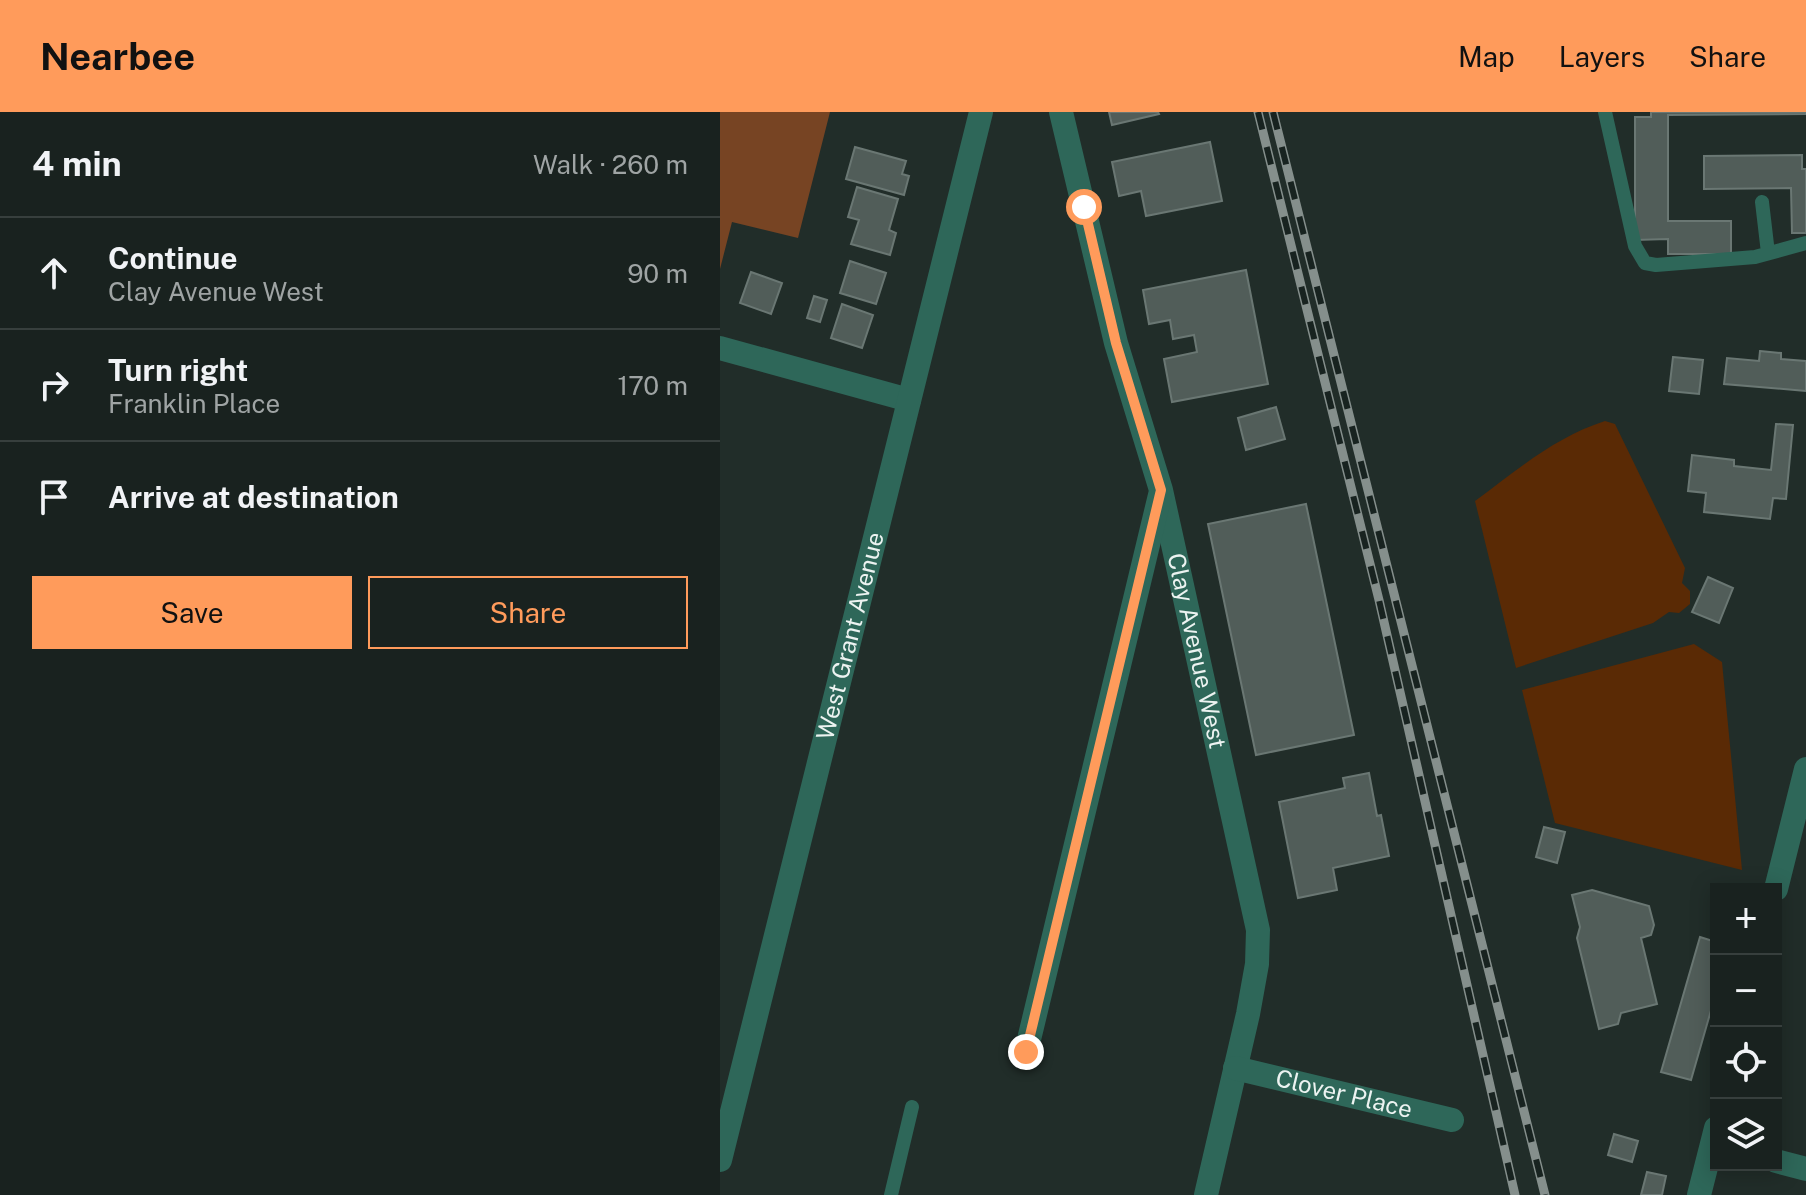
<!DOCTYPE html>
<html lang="en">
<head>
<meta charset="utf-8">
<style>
  :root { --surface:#19221f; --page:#222a28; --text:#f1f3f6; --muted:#9fa4a4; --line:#373f3d; --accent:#ff9b5b }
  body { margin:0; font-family:"Public Sans",sans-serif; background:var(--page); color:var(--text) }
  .controls { position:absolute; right:24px; bottom:24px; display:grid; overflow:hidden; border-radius:0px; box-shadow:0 4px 20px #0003 }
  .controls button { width:72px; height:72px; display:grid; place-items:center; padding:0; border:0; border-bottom:2px solid var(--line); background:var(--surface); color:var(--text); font:40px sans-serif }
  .stop { position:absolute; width:24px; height:24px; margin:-18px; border:6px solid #ff9b5b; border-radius:50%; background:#fff }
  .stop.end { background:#ff9b5b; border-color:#fff; box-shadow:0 2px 8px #0008 }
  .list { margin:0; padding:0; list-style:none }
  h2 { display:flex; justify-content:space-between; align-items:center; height:104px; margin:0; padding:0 32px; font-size:34px }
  h2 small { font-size:26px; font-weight:400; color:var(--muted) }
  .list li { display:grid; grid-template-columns:52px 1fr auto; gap:24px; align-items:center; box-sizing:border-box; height:112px; padding:0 32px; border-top:2px solid var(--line) }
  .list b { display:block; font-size:30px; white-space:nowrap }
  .list p { margin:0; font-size:26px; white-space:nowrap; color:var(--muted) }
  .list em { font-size:26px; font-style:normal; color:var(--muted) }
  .actions { display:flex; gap:16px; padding:24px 32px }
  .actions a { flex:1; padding:18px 0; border:2px solid var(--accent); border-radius:0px; text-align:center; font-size:28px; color:var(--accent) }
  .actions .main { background:var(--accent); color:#111 }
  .icon { flex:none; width:44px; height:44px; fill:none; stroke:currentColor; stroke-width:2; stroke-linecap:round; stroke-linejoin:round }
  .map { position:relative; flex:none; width:1086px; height:1083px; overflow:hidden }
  header { display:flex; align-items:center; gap:48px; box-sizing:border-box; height:112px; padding:0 40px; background:var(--accent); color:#111 }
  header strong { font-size:38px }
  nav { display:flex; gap:44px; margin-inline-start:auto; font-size:28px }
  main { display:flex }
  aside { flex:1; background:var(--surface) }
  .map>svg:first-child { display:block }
</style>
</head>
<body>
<header>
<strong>Nearbee</strong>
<nav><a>Map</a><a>Layers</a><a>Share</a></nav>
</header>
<main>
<aside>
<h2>4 min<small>Walk · 260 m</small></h2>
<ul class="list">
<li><svg class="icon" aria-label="ahead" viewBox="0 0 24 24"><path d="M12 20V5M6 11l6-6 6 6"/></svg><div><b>Continue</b><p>Clay Avenue West</p></div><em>90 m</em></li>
<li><svg class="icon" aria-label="right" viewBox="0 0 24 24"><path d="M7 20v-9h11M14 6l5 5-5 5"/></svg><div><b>Turn right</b><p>Franklin Place</p></div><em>170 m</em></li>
<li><svg class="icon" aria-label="arrive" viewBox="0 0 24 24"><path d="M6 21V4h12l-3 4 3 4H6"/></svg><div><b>Arrive at destination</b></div></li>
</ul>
<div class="actions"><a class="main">Save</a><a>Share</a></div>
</aside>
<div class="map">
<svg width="1086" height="1083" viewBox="0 0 1086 1083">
  <rect width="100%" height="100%" fill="#212d29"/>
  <path fill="#5a2a05" d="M 885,309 L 895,312 L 965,456 L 962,471 L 970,479 L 970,492 L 959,501 L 949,500 L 933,511 L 796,556 L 755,389 C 797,358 835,325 885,309 Z
    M 974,532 L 1002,550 L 1022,758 L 835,711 L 802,578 Z"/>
  <path fill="#774423" d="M 0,0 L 110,0 L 78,126 L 12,110 L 0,157 Z"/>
  <path fill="#515d59" stroke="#6a7773" stroke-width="2" d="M 389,0 L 438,0 L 439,2 L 392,13 Z
    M 931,0 L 1086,0 L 1086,2 L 948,3 L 948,109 L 1011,109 L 1011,142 L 948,142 L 948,127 L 915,128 L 915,5 L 931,5 Z
    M 490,30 L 502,89 L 426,104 L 421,79 L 399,84 L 392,50 Z
    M 135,35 L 186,49 L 182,62 L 189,64 L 184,83 L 126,67 Z
    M 1082,43 L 1082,57 L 1086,57 L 1086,121 L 1072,121 L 1071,76 L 984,77 L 984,44 Z
    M 137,75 L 178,87 L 169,118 L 176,121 L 170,143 L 131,132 L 139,108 L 128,105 Z
    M 130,149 L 166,161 L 156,192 L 120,181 Z
    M 526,158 L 548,272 L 452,290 L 444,247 L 477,240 L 474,223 L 453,227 L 450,208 L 429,212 L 423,178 Z
    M 31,160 L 62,171 L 51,202 L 20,191 Z
    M 94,184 L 107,188 L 100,210 L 87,206 Z
    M 122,192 L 153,203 L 142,236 L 111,226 Z
    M 1040,239 L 1061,241 L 1061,247 L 1086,249 L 1086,279 L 1004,272 L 1007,246 L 1039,249 Z
    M 953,245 L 983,248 L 979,282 L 949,279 Z
    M 556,295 L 565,327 L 526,338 L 518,306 Z
    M 1056,312 L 1073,313 L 1066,387 L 1053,386 L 1050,407 L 984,400 L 986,381 L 968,379 L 972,343 L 1014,348 L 1014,354 L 1051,358 Z
    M 586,392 L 634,623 L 536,643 L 488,412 Z
    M 988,465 L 1013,476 L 999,511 L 972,500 Z
    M 649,661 L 657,704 L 661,703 L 669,744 L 613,756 L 617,778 L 578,786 L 559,690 L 625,676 L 623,666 Z
    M 824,715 L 845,720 L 837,751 L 816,745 Z
    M 872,778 L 929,794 L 934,813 L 931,823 L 921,826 L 937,892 L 901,901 L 898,912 L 879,917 L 857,826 L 860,815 L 852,783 Z
    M 980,825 L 996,830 L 996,881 L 971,968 L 941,960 Z
    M 894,1022 L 918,1029 L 912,1050 L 888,1043 Z
    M 927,1060 L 946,1064 L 942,1083 L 921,1083 Z"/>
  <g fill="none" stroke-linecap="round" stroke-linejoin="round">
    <path stroke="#2e6759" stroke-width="14" d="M 885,0 L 915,134 L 925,151 L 936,153 L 1035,145 L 1086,131
      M 1042,90 L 1048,141
      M 171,1083 L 192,995"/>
    <g stroke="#2e6759" stroke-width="24">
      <path id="s1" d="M 341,0 L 396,231 L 441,378 L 538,818 L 537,852 L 528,902 L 486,1083"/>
      <path d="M 0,236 L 189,288"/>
      <path d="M 1056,777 L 1086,657"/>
      <path d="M 306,940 L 440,383"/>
      <path id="s2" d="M 515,956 L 732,1008"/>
      <path id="s3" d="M 0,1048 L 261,0"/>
      <path d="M 1056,1049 L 1086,1057"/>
      <path d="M 979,1083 L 996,1016"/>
    </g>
    <g stroke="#858f8c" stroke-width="9">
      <path id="rail" d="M 538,0 L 659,488 L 795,1083
        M 553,0 L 825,1083"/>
    </g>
    <use href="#rail" stroke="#182320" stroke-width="6" stroke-dasharray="18" stroke-linecap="butt"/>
  </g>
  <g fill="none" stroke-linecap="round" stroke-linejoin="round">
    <path stroke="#ff9b5b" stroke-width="10" d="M 306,940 L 441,378 L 396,231 L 364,95"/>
  </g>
  <g text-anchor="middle" stroke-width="6" stroke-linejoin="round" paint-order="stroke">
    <g font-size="24" fill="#ecf3f1" stroke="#182320">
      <text dy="8" stroke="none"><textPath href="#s3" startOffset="540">West Grant Avenue</textPath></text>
      <text dy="8" stroke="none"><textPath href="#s1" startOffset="556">Clay Avenue West</textPath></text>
      <text dy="8" stroke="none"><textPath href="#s2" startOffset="112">Clover Place</textPath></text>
    </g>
  </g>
</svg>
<div class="controls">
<button>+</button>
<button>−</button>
<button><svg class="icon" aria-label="locate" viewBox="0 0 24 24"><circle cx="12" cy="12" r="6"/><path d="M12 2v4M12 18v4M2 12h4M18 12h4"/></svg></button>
<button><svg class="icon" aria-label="layers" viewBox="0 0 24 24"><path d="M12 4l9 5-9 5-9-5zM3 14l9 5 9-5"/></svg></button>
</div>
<div class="stop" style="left:364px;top:95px"></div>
<div class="stop end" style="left:306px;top:940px"></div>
</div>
</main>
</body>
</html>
